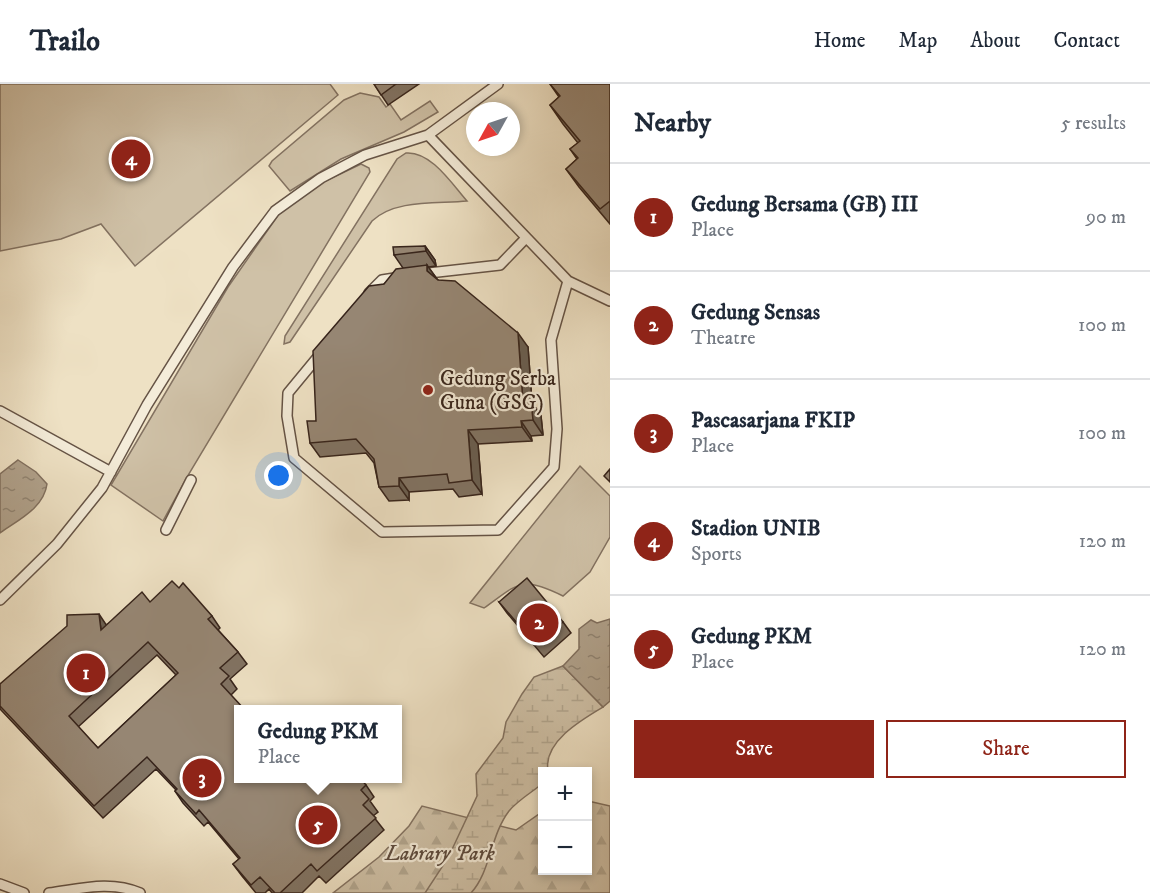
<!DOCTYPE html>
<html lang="en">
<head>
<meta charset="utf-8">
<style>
  :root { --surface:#fff; --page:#f6f6f7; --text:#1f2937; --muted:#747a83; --line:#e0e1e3; --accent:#8f2418 }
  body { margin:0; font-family:"IM FELL DW Pica",serif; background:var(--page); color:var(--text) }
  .controls { position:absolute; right:18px; bottom:18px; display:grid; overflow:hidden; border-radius:0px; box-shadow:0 3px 9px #0003 }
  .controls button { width:54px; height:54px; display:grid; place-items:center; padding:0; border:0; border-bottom:2px solid var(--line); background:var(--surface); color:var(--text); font:30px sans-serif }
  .compass { position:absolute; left:466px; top:18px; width:54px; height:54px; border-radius:50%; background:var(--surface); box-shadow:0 3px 9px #0003; rotate:230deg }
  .you { position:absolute; left:279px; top:392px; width:21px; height:21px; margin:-15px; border:4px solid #fff; border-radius:50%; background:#1a73e8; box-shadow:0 0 0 9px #1a73e833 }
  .badge { display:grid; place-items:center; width:39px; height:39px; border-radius:50%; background:var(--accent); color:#fff; font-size:20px; font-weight:700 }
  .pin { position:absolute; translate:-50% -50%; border:3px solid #fff; box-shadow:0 2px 6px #0006 }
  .popup { position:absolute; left:234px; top:621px; width:168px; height:78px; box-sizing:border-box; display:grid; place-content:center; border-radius:0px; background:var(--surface); filter:drop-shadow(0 2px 4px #0005); font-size:20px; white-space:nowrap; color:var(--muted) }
  .popup b { font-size:22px; color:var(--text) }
  .popup::after { content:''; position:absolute; left:50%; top:100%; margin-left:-12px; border:12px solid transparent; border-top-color:var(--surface) }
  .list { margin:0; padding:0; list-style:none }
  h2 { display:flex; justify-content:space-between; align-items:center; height:78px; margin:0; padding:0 24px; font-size:26px }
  h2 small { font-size:20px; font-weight:400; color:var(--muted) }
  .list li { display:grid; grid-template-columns:39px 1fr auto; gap:18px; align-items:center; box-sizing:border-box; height:108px; padding:0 24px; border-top:2px solid var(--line) }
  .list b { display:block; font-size:22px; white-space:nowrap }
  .list p { margin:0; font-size:20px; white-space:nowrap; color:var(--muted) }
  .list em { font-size:20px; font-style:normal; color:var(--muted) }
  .actions { display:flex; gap:12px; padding:18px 24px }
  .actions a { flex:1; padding:14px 0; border:2px solid var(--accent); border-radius:0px; text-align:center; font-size:21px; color:var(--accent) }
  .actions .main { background:var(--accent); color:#fff }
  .map { position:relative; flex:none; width:610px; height:809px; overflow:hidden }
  header { display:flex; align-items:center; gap:36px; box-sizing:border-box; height:84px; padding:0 30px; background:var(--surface); border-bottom:2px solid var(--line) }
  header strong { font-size:28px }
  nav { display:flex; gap:33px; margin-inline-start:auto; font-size:21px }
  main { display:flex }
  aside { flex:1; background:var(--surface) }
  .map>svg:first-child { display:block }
</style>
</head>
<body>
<header>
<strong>Trailo</strong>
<nav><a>Home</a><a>Map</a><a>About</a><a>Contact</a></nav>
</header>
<main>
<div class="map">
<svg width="610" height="809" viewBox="0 0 610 809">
  <defs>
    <pattern id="forest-firs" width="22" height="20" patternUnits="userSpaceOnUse" patternTransform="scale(1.5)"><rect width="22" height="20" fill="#cfc1a7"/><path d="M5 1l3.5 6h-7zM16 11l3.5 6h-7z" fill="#b2a68f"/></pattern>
    <pattern id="wetland-marsh" width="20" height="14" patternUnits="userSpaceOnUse" patternTransform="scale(1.5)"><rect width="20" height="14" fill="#cfc1a7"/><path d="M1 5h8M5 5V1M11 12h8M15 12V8" fill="none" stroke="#b2a68f"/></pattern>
    <pattern id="water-ripples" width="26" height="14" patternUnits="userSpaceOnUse" patternTransform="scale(1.5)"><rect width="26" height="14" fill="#b0a18b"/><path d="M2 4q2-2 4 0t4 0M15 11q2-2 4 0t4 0" fill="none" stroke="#908371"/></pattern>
  </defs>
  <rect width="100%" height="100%" fill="#eee1c4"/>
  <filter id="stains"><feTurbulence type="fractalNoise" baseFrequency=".00333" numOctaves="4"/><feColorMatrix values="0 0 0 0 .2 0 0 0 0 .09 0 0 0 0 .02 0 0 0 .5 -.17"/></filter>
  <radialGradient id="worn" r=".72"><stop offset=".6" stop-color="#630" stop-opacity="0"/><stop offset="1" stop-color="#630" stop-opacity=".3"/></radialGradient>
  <path fill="#cfc1a7" stroke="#837261" stroke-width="1.5" d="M 0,0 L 330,0 L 338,11 L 135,182 L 101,140 L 61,155 L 0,167 Z
    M 360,9 L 379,13 L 386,23 L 390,20 L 401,36 L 430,17 L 438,28 L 404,48 L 341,75 L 290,107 L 269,82 L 272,77 L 344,16 Z
    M 406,69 C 431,67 452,100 467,117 C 437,120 395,115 372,137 L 290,258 L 284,260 L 285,252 L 397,75 Z
    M 361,80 L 369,84 L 370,88 L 187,393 L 163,437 L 111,401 L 228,203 L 279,130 L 313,103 Z
    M 580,382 L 610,412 L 610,453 L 590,488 L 563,512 C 521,491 519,499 484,524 L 470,519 Z"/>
  <path fill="url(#forest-firs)" stroke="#837261" stroke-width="1.5" d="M 588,717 L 610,722 L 610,809 L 333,809 L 379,773 L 409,742 L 422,722 L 516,746 L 542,728 L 542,786 L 588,786 Z"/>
  <path fill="url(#wetland-marsh)" stroke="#837261" stroke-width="1.5" d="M 563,582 L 603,623 C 581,636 543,658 548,687 L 542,688 L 542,700 C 532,708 517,717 509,727 C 490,752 491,787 471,809 L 425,809 L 448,774 L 477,712 L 476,690 L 503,654 L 506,638 L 522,610 L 534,593 Z"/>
  <path fill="url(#water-ripples)" stroke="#806f5e" stroke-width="1.5" d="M 18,376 L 36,388 L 47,400 C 44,424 18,436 0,449 L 0,390 Z
    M 610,535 L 610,617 L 603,623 L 563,582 L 579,565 L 579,545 L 591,536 L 597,539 Z"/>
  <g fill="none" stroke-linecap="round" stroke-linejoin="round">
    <g stroke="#655345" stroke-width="12">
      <path id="lane" d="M 428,51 L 498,0
        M 420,190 L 500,181 L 525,155
        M 369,209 L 382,196 L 401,193
        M 321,269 L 288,309 L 287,332 L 294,374 L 382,448 L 498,446 L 554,383 L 557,345 L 551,256 L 568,197
        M 0,327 L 111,388
        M 166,446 L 191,396
        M 0,516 L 57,460 L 102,404 L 147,321 L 233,183 L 275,127 L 321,94 L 365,71 L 428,51 L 568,197 L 610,217
        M 0,800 L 24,809
        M 49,809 C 80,805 110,796 140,809"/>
    </g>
    <use href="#lane" stroke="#f4ecd9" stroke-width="9"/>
  </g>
  <path fill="#817363" stroke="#37241b" stroke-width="1.5" fill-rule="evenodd" d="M 374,0 L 419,0 L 388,21 Z
    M 550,0 L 610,0 L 610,140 L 579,103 L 566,85 L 577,75 L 570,65 L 578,59 L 563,40 L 550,21 L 559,13 Z
    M 425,162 L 435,176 L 436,182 L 428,183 L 437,195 L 528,263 L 532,318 L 541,332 L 543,351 L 531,352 L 532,357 L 478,360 L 482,410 L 459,413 L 453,405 L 409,408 L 409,416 L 389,417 L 379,403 L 374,379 L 366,369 L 320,373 L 310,359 L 316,337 L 384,200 L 403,184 L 394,171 Z
    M 179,504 L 212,532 L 220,544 L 218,546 L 238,568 L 247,580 L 230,595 L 237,605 L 231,611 L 238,694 L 366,701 L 374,713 L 370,717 L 378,728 L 373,732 L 384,746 L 326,799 L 319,792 L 302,809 L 272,809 L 269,805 L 265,809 L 256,809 L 242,792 L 233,780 L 239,775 L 208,738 L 204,742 L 183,719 L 175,707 L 176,706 L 156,685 L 103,734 L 0,625 L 0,600 L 106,541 ZM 157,571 L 176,591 L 98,664 L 78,643 Z
    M 499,518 L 563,538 L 571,549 L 544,573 L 507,529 Z"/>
  <path fill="#695e50" stroke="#37241b" stroke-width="1.5" d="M 425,162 L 435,176 L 436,182 L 426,167 Z
    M 427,181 L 437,195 L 427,187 Z
    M 518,249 L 528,263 L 532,318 L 541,332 L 543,351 L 533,336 L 523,318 Z
    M 521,337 L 531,352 L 532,357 L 522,343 Z
    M 468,346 L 478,360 L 482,410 L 472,396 Z
    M 399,394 L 409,408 L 409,416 L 399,402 Z
    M 99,530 L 107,542 L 101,546 Z"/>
  <path fill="#968673" stroke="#37241b" stroke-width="1.5" fill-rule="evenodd" d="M 374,0 L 396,0 L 381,11 Z
    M 550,0 L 610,0 L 610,117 L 600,125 L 566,85 L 578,74 L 570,65 L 580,57 L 550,21 L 560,12 Z
    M 425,162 L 426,167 L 394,171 L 393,163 Z
    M 427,181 L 427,187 L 438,196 L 455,197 L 518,249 L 523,318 L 531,317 L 533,336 L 521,337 L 522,343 L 468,346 L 472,396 L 449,399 L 447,390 L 399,394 L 399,402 L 379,403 L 374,375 L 356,355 L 310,359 L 307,337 L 316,337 L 313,267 L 369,202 L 384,200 L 396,185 Z
    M 610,385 L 610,398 L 604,392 Z
    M 527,494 L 563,538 L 536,561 L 499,518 Z
    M 172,497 L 179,504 L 183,499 L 212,532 L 208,535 L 238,568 L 220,584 L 229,592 L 221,600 L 245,626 L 238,626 L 238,694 L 360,694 L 366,701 L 361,706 L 369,715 L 363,721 L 376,734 L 317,787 L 311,780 L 280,809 L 275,809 L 260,793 L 251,801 L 233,780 L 240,774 L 199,726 L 196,730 L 175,707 L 177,705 L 147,673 L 94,722 L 0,622 L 0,600 L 67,542 L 67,531 L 99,530 L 101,546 L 142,508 L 150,518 ZM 148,558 L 178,589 L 98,664 L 69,632 Z"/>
  <circle fill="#8f2418" stroke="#f4ecd9" stroke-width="2" cx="428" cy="306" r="6"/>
  <g text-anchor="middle" stroke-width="4.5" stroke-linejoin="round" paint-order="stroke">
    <g font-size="21" fill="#37241b" stroke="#f4ecd9" text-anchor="start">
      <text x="440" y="301">Gedung Serba<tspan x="440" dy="24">Guna (GSG)</tspan></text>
    </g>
    <g font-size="21" font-style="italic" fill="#5d4b3e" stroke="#f4ecd9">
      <text x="440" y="776">Labrary Park</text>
    </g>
  </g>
  <rect width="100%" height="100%" filter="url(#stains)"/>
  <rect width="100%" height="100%" fill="url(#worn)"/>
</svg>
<div class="controls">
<button>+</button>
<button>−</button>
</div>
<svg class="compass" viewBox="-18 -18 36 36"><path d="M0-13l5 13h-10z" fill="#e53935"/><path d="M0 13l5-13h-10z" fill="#747a83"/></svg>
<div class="you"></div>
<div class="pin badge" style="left:86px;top:589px">1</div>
<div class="pin badge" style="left:539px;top:539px">2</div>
<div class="pin badge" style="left:202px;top:694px">3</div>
<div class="pin badge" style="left:131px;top:75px">4</div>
<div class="pin badge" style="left:318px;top:741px">5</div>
<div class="popup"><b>Gedung PKM</b>Place</div>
</div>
<aside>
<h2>Nearby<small>5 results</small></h2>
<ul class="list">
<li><span class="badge">1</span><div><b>Gedung Bersama (GB) III</b><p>Place</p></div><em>90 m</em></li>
<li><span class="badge">2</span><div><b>Gedung Sensas</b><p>Theatre</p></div><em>100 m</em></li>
<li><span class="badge">3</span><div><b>Pascasarjana FKIP</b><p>Place</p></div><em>100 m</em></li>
<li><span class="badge">4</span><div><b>Stadion UNIB</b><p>Sports</p></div><em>120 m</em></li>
<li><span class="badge">5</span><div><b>Gedung PKM</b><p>Place</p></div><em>120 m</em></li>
</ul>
<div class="actions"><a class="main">Save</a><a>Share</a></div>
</aside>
</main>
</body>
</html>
